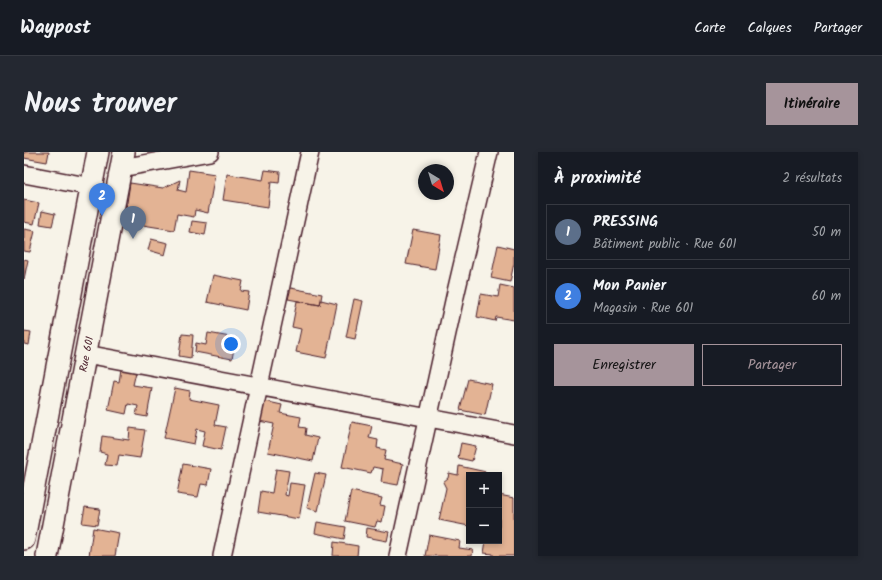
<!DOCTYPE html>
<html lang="fr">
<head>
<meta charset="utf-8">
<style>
  :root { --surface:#171b24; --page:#242831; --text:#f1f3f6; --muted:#9ea1a6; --line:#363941; --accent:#a6949b }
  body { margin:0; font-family:Kalam,sans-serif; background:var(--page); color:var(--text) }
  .controls { position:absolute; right:12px; bottom:12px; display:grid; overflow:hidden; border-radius:0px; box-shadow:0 2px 6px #0003 }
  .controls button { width:36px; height:36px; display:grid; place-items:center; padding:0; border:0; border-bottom:1px solid var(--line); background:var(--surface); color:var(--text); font:20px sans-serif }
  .compass { position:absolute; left:394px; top:12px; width:36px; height:36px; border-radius:50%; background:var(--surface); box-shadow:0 2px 6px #0003; rotate:142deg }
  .you { position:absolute; left:207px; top:192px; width:14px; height:14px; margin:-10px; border:3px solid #fff; border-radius:50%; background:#1a73e8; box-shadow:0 0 0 6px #1a73e833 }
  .badge { display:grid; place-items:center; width:26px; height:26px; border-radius:50%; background:var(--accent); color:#fff; font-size:13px; font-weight:700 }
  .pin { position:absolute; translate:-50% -33px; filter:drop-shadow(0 1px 2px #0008) }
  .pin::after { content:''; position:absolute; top:21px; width:14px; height:12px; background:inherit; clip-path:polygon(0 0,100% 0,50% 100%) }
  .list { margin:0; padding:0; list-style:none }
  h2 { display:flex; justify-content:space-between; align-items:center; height:52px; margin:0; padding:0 16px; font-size:17px }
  h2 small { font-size:13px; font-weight:400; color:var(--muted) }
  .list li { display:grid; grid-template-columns:26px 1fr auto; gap:12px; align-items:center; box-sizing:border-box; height:56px; margin:0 8px 8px; padding:0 8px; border:1px solid var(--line); border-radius:0px }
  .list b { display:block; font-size:15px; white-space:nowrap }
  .list p { margin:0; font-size:13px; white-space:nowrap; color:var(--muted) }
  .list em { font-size:13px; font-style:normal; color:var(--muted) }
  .actions { display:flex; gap:8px; padding:12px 16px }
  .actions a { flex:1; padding:9px 0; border:1px solid var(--accent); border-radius:0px; text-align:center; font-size:14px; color:var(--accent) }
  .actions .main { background:var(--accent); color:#111 }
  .map { position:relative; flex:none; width:490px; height:404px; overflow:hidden; border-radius:0px }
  header { display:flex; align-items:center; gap:24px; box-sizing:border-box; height:56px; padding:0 20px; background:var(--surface); border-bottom:1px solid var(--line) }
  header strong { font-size:19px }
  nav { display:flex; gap:22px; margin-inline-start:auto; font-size:14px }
  .intro { display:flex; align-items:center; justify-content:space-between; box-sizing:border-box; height:96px; padding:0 24px }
  h1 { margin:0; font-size:28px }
  .button { padding:10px 18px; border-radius:0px; background:var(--accent); color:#111; font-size:14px; font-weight:700 }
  main { display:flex; gap:24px; padding:0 24px }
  aside { flex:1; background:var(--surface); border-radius:0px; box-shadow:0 2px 6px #0003 }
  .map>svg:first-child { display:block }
</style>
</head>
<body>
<header>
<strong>Waypost</strong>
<nav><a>Carte</a><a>Calques</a><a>Partager</a></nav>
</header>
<div class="intro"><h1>Nous trouver</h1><a class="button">Itinéraire</a></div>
<main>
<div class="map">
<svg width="490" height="404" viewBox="0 0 490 404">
  <rect width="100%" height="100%" fill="#f7f3e8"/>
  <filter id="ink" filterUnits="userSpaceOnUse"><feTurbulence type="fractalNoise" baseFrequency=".025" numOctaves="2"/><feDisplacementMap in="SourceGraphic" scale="8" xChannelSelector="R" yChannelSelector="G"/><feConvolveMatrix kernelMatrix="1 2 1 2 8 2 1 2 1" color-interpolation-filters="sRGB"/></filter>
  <g filter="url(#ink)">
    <path fill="#e3b394" stroke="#4a1f2b" d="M 0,0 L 25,0 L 23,10 L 0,6 Z
      M 165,18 L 191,22 L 184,61 L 171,58 L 170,65 L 153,62 L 150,78 L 100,70 L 106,31 L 139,36 L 156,28 L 154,38 L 162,40 Z
      M 241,18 L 256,20 L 255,31 L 247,30 L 244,55 L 199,48 L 203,22 L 239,28 Z
      M 0,48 L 15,51 L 10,72 L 0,70 Z
      M 18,59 L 31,62 L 28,74 L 16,72 Z
      M 168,69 L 183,71 L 181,83 L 166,80 Z
      M 0,77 L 11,79 L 6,100 L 0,99 Z
      M 389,78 L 417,83 L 411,117 L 382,112 Z
      M 127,87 L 144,91 L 141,103 L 124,98 Z
      M 474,93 L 490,97 L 490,111 L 486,130 L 467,126 Z
      M 0,107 L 4,108 L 0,127 Z
      M 189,123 L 219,129 L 217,139 L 225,140 L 222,158 L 183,150 Z
      M 476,133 L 490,136 L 490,168 L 472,165 L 471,169 L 453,165 L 457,142 L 474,145 Z
      M 267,136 L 298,142 L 296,153 L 264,147 Z
      M 330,147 L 339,149 L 331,187 L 322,185 Z
      M 297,148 L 313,152 L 302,206 L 272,200 L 277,177 L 268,175 L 273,149 L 296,153 Z
      M 0,179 L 7,180 L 5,193 L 0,192 Z
      M 184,181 L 212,186 L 208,207 L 171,200 L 172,191 L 182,193 Z
      M 158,182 L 169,183 L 167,206 L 155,204 Z
      M 97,217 L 112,220 L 109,233 L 128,236 L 123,265 L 112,263 L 114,254 L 104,252 L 102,262 L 84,258 L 90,229 L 95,230 Z
      M 444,227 L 468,232 L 461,263 L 436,258 Z
      M 151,236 L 166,239 L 165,247 L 195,253 L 191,273 L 202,275 L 197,298 L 178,294 L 181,279 L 173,277 L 170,292 L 140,286 Z
      M 240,249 L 258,253 L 256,261 L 277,265 L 275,275 L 282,276 L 281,283 L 294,286 L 289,309 L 244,300 L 250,272 L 235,269 Z
      M 328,270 L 348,274 L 345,286 L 354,288 L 353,296 L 362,298 L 360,308 L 379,312 L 374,333 L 357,330 L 359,317 L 349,315 L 347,321 L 318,315 Z
      M 106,276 L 121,278 L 116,306 L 95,303 L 93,314 L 81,313 L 83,302 L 76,300 L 78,284 L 105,288 Z
      M 437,291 L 452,294 L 448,309 L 434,306 Z
      M 159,312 L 187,317 L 184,333 L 177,332 L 174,345 L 153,342 Z
      M 435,314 L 462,320 L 461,323 L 445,323 L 445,374 L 415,368 L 422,336 L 419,330 L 424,326 L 425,321 L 434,323 Z
      M 252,317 L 265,319 L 261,343 L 264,344 L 266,331 L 281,333 L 275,367 L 234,360 L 237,339 L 248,341 Z
      M 291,321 L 302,323 L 294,359 L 283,356 Z
      M 327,339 L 358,346 L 356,353 L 361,354 L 358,370 L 353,369 L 351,375 L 321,369 Z
      M 475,343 L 490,346 L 490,404 L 469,404 L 469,402 L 460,401 L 462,389 L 475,389 Z
      M 61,355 L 76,357 L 73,373 L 58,371 Z
      M 293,370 L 322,375 L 320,387 L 291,381 Z
      M 69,376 L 95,381 L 91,404 L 65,404 Z
      M 343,376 L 365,380 L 363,389 L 342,385 Z
      M 405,383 L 436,389 L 435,396 L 449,398 L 448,404 L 401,404 Z
      M 310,390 L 334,394 L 333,404 L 309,404 Z"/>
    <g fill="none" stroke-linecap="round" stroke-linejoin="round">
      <g stroke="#4a1f2b" stroke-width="20">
        <path id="minor" d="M 97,16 L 186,0
          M 0,22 L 68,35
          M 62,202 L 490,282
          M 198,404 L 286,0
          M 374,404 L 432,140 L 465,0"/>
      </g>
      <g stroke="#4a1f2b" stroke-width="24">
        <path id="tertiary" d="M 0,387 L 74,0
          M 23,404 L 100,0"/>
      </g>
      <use href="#minor" stroke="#f7f3e8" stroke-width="17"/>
      <use href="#tertiary" stroke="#f7f3e8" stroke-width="21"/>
    </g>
  </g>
  <g text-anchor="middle" stroke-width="3.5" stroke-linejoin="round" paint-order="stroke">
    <g font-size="11" fill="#4a1f2b" stroke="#f7f3e8">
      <text transform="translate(62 202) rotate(-79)" y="4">Rue 601</text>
    </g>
  </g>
</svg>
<div class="controls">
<button>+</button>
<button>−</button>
</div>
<svg class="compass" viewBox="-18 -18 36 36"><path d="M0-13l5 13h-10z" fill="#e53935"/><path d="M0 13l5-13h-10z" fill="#9ea1a6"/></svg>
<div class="you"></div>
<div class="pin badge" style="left:109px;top:87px;background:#5c6f8a">1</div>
<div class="pin badge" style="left:78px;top:64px;background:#3f7fe0">2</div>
</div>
<aside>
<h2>À proximité<small>2 résultats</small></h2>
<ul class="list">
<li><span class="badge" style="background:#5c6f8a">1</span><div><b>PRESSING</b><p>Bâtiment public · Rue 601</p></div><em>50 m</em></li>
<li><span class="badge" style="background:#3f7fe0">2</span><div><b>Mon Panier</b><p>Magasin · Rue 601</p></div><em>60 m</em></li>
</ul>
<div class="actions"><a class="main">Enregistrer</a><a>Partager</a></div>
</aside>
</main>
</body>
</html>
